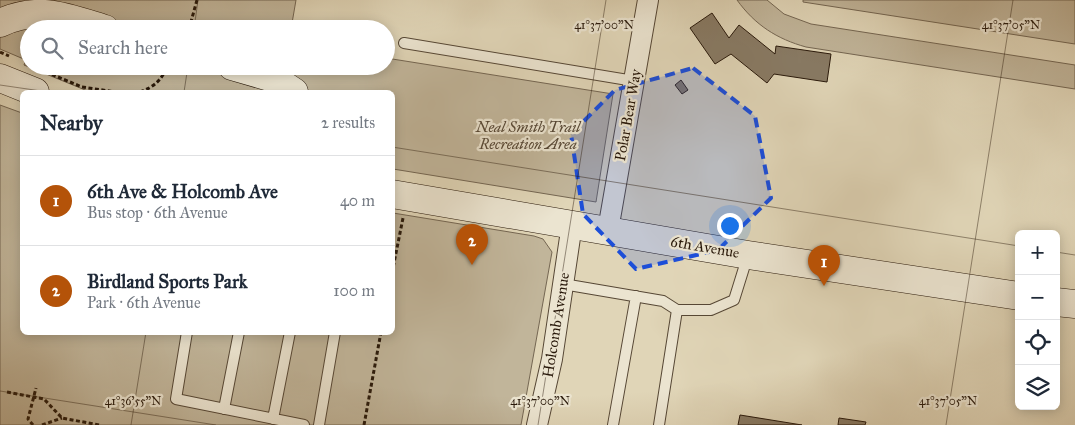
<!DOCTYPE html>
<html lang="en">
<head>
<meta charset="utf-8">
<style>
  :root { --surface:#fff; --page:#f2f2f3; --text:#1f2937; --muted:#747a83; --line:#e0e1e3; --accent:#b45309 }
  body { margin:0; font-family:"IM FELL Great Primer",serif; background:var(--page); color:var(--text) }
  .controls { position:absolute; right:15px; bottom:15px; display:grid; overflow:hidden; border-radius:8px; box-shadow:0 2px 12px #0003 }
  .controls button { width:45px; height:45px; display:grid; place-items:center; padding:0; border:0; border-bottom:1px solid var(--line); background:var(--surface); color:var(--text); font:25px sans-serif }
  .you { position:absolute; left:729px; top:225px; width:18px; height:18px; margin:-12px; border:4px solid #fff; border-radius:50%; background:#1a73e8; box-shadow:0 0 0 8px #1a73e833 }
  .badge { display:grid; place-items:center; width:32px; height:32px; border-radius:50%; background:var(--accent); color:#fff; font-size:16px; font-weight:700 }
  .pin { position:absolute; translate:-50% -41px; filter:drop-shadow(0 1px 2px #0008) }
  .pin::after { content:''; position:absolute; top:26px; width:18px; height:15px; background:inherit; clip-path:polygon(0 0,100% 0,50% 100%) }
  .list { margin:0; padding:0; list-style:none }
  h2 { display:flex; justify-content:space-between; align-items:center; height:65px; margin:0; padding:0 20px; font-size:21px }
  h2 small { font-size:16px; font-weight:400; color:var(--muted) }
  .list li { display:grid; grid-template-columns:32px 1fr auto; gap:15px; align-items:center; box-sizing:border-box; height:90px; padding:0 20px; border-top:1px solid var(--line) }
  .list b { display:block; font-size:19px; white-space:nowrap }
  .list p { margin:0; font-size:16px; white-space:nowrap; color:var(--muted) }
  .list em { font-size:16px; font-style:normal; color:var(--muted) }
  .icon { flex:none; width:28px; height:28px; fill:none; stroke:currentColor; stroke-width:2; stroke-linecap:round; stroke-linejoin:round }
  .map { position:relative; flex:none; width:1075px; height:425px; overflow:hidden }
  .search { position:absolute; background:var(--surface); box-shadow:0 2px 12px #0003; left:20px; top:20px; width:375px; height:55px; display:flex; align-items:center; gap:12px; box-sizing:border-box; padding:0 18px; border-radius:28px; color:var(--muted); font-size:19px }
  .panel { position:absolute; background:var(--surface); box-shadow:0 2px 12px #0003; left:20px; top:90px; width:375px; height:245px; border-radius:8px }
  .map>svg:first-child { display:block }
</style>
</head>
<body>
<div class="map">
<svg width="1075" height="425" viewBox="0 0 1075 425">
  <rect width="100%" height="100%" fill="#e0d5b7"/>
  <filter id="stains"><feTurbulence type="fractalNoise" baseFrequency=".004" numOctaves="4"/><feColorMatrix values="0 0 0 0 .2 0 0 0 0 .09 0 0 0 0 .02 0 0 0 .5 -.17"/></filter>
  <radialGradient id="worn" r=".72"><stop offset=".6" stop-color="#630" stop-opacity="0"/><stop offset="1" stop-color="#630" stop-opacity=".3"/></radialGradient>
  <path fill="#c1b59a" stroke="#746652" d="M 0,0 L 296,0 L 291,29 L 29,29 L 29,66 L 386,66 L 386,58 L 613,94 L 596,202 L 393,169 L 392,92 L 90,92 L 24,65 L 26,60 L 0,49 Z
    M 737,0 L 767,0 L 784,14 L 811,24 L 1075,65 L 1075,89 L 806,47 C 777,39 755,25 737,0 Z
    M 803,0 L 1075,0 L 1075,44 L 803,2 Z
    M 0,105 L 22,113 L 22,332 L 392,332 L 393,213 L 534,236 L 543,239 L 552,252 L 521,425 L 0,425 Z"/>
  <path fill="#887a64" stroke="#28180a" d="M 712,13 L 729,38 L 739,25 L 775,54 L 776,46 L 831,54 L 827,82 L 774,74 L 767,83 L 731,54 L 715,64 L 690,28 Z
    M 681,80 L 688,90 L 682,94 L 675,85 Z
    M 740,415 L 802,425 L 738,425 Z
    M 839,418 L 866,422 L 865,425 L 838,425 Z"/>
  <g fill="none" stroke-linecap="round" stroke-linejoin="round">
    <g stroke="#564735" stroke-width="12">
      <path id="lane" d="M 404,43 L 634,81
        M 563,284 L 663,301 L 677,310 L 711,310 L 734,300 L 748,255
        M 187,332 L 176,399 L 304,425
        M 224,409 L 239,332
        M 273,419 L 290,332
        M 319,425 L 335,332
        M 613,425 L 636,296
        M 659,425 L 677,310"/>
    </g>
    <g stroke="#564735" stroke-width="22">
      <path id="street" d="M 608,230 L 648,0
        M 537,425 L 552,359 L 572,224"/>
    </g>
    <g stroke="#28180a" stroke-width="29">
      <path id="secondary" d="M 0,23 C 39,5 66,17 105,29
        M 232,66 L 273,78 L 294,92
        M 0,78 L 35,92
        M 392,194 L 748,255 L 1019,296
        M 1056,302 L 1075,304"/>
    </g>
    <path stroke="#28180a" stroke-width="3" stroke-dasharray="4 2.5" stroke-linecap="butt" d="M 189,29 L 197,0
      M 0,52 L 9,56
      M 46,72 L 82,87 L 116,92
      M 140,92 C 154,87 162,80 167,66
      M 392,273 L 403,218
      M 7,392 L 44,399 L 62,418 L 99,425
      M 33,425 L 28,419 L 36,388
      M 42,425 L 62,418
      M 364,425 L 381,332"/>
    <use href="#lane" stroke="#ebe4d0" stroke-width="10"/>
    <use href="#street" stroke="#ebe4d0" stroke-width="20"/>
    <use href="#secondary" stroke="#ebe4d0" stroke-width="28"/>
  </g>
  <path fill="#1d4ed8" fill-opacity="0.2" stroke="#1d4ed8" stroke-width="4" stroke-dasharray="10 6" stroke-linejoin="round" d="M 693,68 L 755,116 L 771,198 L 718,250 L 636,269 L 583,214 L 571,134 L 615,90 Z"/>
  <path fill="none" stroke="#28180a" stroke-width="1" stroke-opacity="0.45" d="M 194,29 L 198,0M 0,85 L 48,92M 184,92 L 188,66M 392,147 L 1019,246M 1056,252 L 1075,255M 0,391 L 216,425M 131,425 L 146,332M 538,425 L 606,0M 946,425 L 1013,0"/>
  <g text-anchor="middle" stroke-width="4.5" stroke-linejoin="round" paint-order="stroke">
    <g font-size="15" fill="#28180a" stroke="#ebe4d0">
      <text transform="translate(628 115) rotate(-80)" y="5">Polar Bear Way</text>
      <text transform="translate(705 247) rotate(10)" y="5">6th Avenue</text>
      <text transform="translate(556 325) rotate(-81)" y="5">Holcomb Avenue</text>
    </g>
    <g font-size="15" font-style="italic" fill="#564735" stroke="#ebe4d0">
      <text x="528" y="132">Neal Smith Trail<tspan x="528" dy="17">Recreation Area</tspan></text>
    </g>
  </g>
  <g font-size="12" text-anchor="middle" fill="#28180a" stroke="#ebe4d0" stroke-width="4.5" stroke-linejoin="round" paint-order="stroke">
    <text x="604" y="29">41°37'00"N</text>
    <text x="1011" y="29">41°37'05"N</text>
    <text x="133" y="405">41°36'55"N</text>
    <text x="540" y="405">41°37'00"N</text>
    <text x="948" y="405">41°37'05"N</text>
  </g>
  <rect width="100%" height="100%" filter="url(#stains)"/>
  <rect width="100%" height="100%" fill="url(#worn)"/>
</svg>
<div class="controls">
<button>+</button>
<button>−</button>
<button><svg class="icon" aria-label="locate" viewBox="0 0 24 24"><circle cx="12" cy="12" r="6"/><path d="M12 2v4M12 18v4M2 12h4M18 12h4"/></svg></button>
<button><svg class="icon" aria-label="layers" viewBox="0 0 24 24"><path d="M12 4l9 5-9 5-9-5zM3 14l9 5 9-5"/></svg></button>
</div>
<div class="you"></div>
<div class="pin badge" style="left:824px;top:286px">1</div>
<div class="pin badge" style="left:472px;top:265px">2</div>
<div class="search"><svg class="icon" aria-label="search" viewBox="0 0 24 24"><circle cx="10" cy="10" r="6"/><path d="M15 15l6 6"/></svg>Search here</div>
<section class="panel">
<h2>Nearby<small>2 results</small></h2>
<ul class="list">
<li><span class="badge">1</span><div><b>6th Ave &amp; Holcomb Ave</b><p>Bus stop · 6th Avenue</p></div><em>40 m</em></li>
<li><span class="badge">2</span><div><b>Birdland Sports Park</b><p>Park · 6th Avenue</p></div><em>100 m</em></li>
</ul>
</section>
</div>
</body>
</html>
